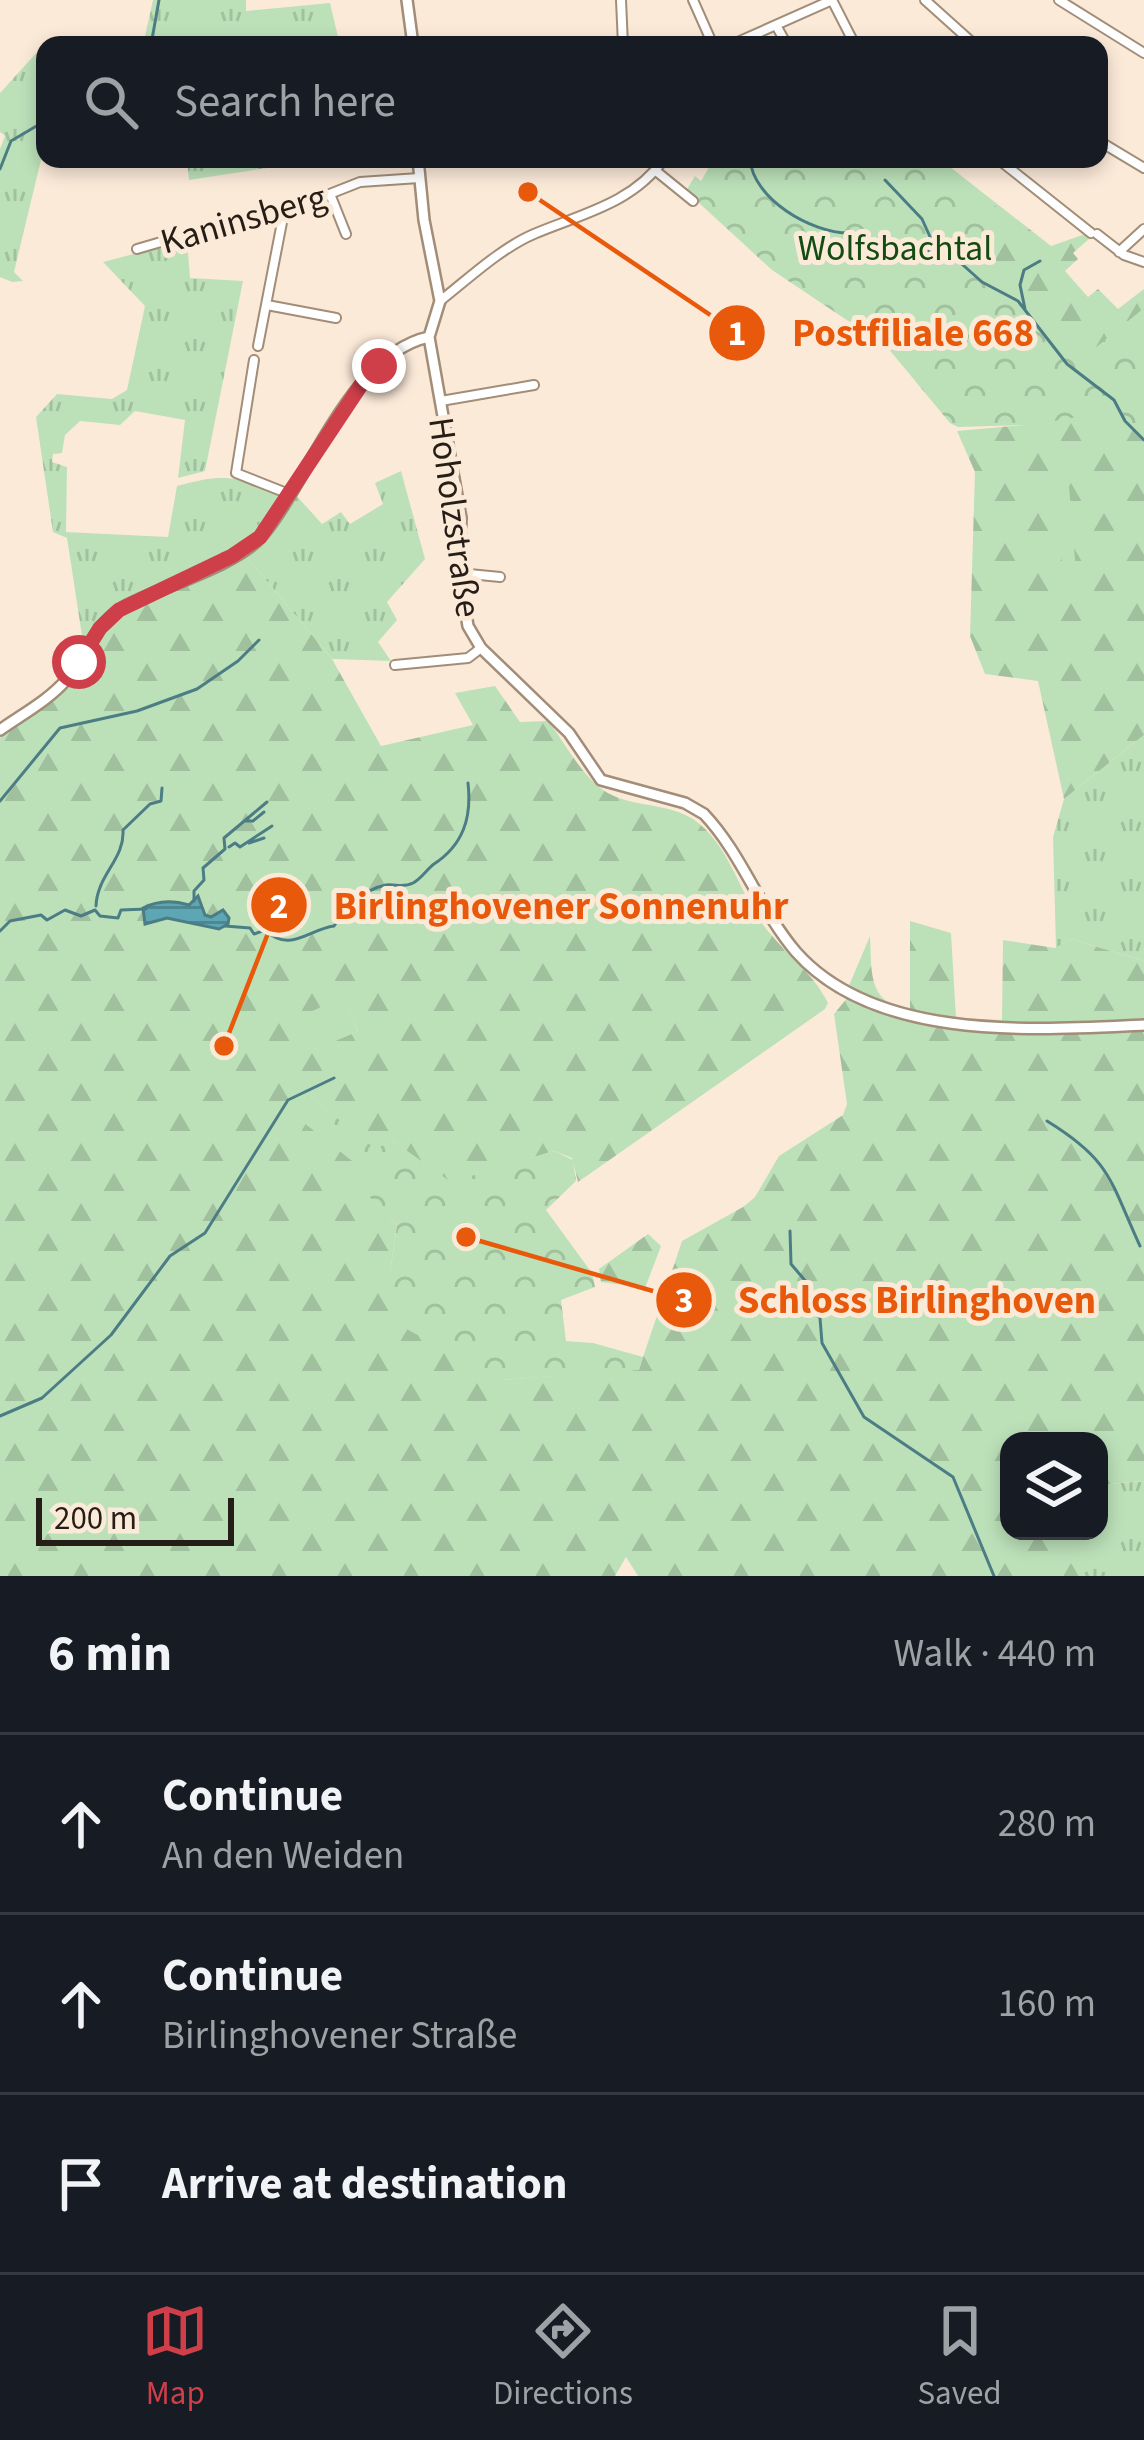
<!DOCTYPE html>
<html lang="en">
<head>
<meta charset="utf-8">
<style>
  :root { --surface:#171b24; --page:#242831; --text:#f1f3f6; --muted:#9ea1a6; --line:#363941; --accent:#cf3f4a }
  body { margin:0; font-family:"Source Sans 3",sans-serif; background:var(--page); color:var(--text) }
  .controls { position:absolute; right:36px; bottom:36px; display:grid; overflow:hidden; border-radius:24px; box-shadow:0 6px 18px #0003 }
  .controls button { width:108px; height:108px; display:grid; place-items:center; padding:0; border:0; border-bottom:3px solid var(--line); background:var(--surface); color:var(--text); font:60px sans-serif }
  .scale { position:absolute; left:36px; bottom:30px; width:198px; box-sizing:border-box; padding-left:12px; border:6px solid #261e16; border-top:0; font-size:33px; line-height:42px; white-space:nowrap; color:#261e16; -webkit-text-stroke:9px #fcead9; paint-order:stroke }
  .stop { position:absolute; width:36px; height:36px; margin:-27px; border:9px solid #cf3f4a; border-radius:50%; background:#fff }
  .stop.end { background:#cf3f4a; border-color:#fff; box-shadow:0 3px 12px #0008 }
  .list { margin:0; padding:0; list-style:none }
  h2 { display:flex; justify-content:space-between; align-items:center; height:156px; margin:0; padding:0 48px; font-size:51px }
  h2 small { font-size:39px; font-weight:400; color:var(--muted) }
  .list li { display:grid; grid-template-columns:78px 1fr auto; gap:36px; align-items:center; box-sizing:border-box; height:180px; padding:0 48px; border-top:3px solid var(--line) }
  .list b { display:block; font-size:45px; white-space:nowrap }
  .list p { margin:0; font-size:39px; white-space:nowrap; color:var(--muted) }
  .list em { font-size:39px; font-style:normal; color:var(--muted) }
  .icon { flex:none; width:66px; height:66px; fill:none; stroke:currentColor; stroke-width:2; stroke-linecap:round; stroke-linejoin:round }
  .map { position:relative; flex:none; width:1144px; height:1576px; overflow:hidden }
  .search { position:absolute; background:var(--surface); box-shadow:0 6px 18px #0003; left:36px; right:36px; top:36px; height:132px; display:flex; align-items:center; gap:30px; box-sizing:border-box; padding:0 42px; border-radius:24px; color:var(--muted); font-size:45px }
  .sheet { height:696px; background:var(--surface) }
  nav { display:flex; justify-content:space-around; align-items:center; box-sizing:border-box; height:168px; border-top:3px solid var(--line); background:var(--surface); font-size:33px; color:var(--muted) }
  nav a { display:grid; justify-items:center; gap:6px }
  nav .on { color:var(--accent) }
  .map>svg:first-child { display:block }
</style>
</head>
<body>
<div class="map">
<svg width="1144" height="1576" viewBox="0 0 1144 1576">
  <defs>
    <pattern id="grass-tufts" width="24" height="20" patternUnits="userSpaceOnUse" patternTransform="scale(3)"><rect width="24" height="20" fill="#bce1b9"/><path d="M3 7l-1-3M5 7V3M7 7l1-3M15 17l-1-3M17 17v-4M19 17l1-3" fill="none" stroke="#a1c19e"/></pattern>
    <pattern id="forest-firs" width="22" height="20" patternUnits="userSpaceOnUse" patternTransform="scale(3)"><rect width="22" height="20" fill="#bce1b9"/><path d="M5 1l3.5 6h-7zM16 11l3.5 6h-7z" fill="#a1c19e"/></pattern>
    <pattern id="park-crowns" width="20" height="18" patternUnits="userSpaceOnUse" patternTransform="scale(3)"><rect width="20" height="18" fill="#bce1b9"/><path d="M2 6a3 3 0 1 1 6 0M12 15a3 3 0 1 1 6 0" fill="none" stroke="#a1c19e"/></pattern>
    <pattern id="water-rules" width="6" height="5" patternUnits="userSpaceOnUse" patternTransform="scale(3)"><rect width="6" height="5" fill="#5da6b4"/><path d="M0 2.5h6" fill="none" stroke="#4d8791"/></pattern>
  </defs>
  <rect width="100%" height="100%" fill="#fcead9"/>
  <path fill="url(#grass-tufts)" d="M 153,0 L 246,0 L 246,11 L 330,3 L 340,45 L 143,45 Z
    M 39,50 L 45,55 L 45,159 L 327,159 L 189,180 L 187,160 L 41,160 L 14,272 L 23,281 L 12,282 L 0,277 L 0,149 L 5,136 L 0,132 L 0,93 Z
    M 187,240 L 190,278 L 243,281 L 205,471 L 178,478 L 185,420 L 135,411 L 120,425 L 80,421 L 65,435 L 62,453 L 53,454 L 52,462 L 67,467 L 66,532 L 168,537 L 177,486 C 223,473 236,476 280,493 L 282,498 L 251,541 L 123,603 L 108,613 L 83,642 L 67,538 L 53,532 L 36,417 L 57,394 L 112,399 L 127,390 L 145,306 L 103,262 Z
    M 401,471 L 425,559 L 387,602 L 397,620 L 378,642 L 391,661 L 332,659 L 245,555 L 294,493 L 322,524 L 341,512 L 350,524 L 383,504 L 375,483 Z
    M 1144,735 L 1144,961 L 1071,939 L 1056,948 L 1053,837 L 1064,799 Z
    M 1144,1481 L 1144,1576 L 1081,1576 L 1081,1531 L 1099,1531 L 1099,1485 Z"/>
  <path fill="url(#forest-firs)" fill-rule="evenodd" d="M 716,159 L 945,163 L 1051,246 L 1088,233 L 1089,239 L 1073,253 L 1078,259 L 1065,271 L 1088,297 L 1098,289 L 1118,309 L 1144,289 L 1144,735 L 1064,799 L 1038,681 L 985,674 L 970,636 L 975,472 L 957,431 L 1025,425 Z
    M 245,555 L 332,659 L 381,746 L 473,725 L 455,693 L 495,686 L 520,722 L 548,721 C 568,746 584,783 614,796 C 640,807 669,804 693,819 C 728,842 740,894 764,926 C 785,954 813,972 828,1003 L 825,1009 L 578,1182 L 572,1158 L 554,1151 L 451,1183 L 393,1141 L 375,1150 L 310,1096 L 295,1115 L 362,1168 L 359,1185 L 397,1225 L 390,1272 L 502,1380 L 639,1369 L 682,1241 L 743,1207 L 755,1197 L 779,1156 L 843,1115 L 847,1104 L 834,1014 L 852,992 L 848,988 L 870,936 C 872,971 867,1004 910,1009 L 910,921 L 951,933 L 956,1018 L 1002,1020 L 1003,940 L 1055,948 L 1071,939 L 1144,961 L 1144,1481 L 1099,1485 L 1099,1441 L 1009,1441 L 1009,1531 L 1081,1531 L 1081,1576 L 638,1576 L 626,1557 L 615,1576 L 0,1576 L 0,738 L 66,688 L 108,627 L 126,612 ZM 344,998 L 358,1031 L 309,1052 Z
    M 648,1234 L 661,1246 L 645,1288 L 601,1282 L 599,1269 Z"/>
  <path fill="url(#park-crowns)" d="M 714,159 L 941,159 L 945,162 L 944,169 L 997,207 L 1007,232 L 982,258 L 1029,294 L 1089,353 L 1144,308 L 1144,439 L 1117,411 L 1028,425 L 958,427 L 950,423 L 887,347 L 772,270 L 686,191 L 695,176 L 701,181 Z
    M 309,1095 L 375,1149 L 393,1141 L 451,1182 L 554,1151 L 573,1160 L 576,1181 L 546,1210 L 592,1273 L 595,1287 L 561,1300 L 566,1341 L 593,1343 L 643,1357 L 639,1370 L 502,1380 L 401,1326 L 390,1272 L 397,1225 L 358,1185 L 361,1168 L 294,1115 Z"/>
  <path fill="#bce1b9" d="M 1068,474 L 1078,596 L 1065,597 L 1055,475 Z
    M 344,997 L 358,1031 L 308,1053 L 294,1019 Z"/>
  <path fill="url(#water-rules)" stroke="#4c7d85" stroke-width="3" d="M 198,896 L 205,915 L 211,917 L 223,910 L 229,918 L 228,924 L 219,929 L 167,918 L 145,924 L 143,908 C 158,900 173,900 189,905 Z"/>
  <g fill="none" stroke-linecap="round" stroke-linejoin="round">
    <path stroke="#4c7d85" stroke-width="3" d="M 151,45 L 159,0
      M 237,45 L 254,45
      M 750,159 C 753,199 811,233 849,233 L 859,244 L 879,239 L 954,257 L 982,282 L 1018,301 L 1067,364 L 1114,400 L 1125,421 L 1144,440
      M 0,169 L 11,141 L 45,121
      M 885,180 L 922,219 L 936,250
      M 1025,309 L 1020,285 L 1024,270 L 1040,261
      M 0,801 L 60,728 L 137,711 L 197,689 L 238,661 L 259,640
      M 245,821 L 253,821 L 264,812
      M 249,843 L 264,838
      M 229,847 L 235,843 L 240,847 L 272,826
      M 194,901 L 194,891 L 204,880 L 203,868 L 225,849 L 224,838 L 267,802
      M 96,906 C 97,875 125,859 123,830 L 150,804 L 161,801 L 162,788
      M 225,926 L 250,928 L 254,934 L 265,930 C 290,954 309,929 334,926 C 345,909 364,889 386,885 C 396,884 403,888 413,883 C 422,878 427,869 434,864 C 463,845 472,818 468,783
      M 0,931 L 10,921 L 41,915 L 47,920 L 65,910 L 81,916 L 95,910 L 100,916 L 118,918 L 121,910 L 146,909
      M 1047,1121 C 1112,1161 1110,1181 1140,1246
      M 790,1231 L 791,1264 L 808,1284 L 808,1307 L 820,1318 L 822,1343 L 864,1417 L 953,1477 L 994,1576
      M 0,1416 L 42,1398 L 111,1335 L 170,1256 L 205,1233 L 288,1100 L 334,1078"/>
    <g stroke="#a18d78" stroke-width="12">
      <path id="minor" d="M 621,0 L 623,45
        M 693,0 L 713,45
        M 832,0 L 855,45
        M 925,0 L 975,45
        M 1059,0 L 1144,53
        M 777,27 L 787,45
        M 731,45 L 832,0
        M 1099,141 L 1144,168
        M 998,159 L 1091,233
        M 656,171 L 693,201
        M 330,194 L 346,234
        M 1097,234 L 1124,255 L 1144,262
        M 137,249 L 219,225 L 284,212 L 360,182 L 419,178
        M 1119,252 L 1144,229
        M 440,301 C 468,279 501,248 534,234 C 581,214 632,204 664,159
        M 267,305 L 336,318
        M 258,346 L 284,212
        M 254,360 L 236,473 L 289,494
        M 441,401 L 534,385
        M 459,573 L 500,577
        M 395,665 L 468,658 L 481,648"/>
    </g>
    <g stroke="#a18d78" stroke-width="14">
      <path id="tertiary" d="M 407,0 L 413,45
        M 418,159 L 424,220 L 440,301 L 429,337 L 461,518 L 459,573 L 468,626 L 481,648 L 569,733 L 601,780 L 685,803 L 704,814 C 742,854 760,910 796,952 C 876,1042 1034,1030 1144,1025
        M 0,730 C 21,715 49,700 66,680 C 85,657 95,624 122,608 C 159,587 234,567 261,537 C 309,481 351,353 429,337"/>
    </g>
    <use href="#minor" stroke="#fff" stroke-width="8"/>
    <use href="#tertiary" stroke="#fff" stroke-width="9"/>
  </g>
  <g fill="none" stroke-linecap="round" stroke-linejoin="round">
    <path stroke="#cf3f4a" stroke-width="15" d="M 79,662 L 100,628 L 119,610 L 232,556 L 260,537 L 361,385 L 379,366"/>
  </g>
  <g text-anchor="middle" stroke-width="10" stroke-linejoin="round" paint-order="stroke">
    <g font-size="36" fill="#261e16" stroke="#fcead9">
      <text transform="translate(243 218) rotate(-16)" y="13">Kaninsberg</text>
      <text transform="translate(456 517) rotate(82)" y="13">Hoholzstraße</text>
    </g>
    <g font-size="36" fill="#134c13" stroke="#fcead9">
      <text x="895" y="260">Wolfsbachtal</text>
    </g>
  </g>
  <path fill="none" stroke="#e8590c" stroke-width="4.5" d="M528 192L737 333M224 1046L279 905M466 1237L684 1300"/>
  <g fill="#e8590c" stroke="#fcead9" stroke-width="4.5">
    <circle cx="528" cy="192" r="12"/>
    <circle cx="224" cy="1046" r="12"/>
    <circle cx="466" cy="1237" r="12"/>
    <circle cx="737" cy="333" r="30"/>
    <circle cx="279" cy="905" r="30"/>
    <circle cx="684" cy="1300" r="30"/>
  </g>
  <g font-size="36" text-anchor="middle" font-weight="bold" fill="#fff">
    <text x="737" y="345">1</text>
    <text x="279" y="918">2</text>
    <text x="684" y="1312">3</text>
  </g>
  <g font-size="39" text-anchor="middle" font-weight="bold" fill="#e8590c" stroke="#fcead9" stroke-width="10" stroke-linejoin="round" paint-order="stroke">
    <text x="913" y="346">Postfiliale 668</text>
    <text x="561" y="919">Birlinghovener Sonnenuhr</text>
    <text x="917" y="1313">Schloss Birlinghoven</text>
  </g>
</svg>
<div class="controls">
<button><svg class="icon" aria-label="layers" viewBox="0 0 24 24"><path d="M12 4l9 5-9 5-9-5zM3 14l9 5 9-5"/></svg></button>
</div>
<div class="scale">200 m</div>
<div class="stop" style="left:79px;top:662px"></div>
<div class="stop end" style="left:379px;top:366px"></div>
<div class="search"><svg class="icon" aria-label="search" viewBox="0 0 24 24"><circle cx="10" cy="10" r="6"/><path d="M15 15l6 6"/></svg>Search here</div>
</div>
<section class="sheet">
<h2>6 min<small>Walk · 440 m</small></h2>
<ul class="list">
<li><svg class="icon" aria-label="ahead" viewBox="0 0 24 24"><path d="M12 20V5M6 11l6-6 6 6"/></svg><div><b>Continue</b><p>An den Weiden</p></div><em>280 m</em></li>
<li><svg class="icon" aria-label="ahead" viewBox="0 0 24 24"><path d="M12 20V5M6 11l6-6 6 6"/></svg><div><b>Continue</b><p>Birlinghovener Straße</p></div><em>160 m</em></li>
<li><svg class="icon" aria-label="arrive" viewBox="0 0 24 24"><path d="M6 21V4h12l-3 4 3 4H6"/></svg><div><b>Arrive at destination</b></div></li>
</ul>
</section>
<nav>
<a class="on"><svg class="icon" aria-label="map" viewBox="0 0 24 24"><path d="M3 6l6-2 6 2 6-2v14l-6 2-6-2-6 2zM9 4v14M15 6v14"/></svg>Map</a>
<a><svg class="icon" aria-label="directions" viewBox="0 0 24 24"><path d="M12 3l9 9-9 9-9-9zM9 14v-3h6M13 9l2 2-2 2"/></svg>Directions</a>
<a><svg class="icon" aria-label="saved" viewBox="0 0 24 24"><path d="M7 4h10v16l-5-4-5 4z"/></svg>Saved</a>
</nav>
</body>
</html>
